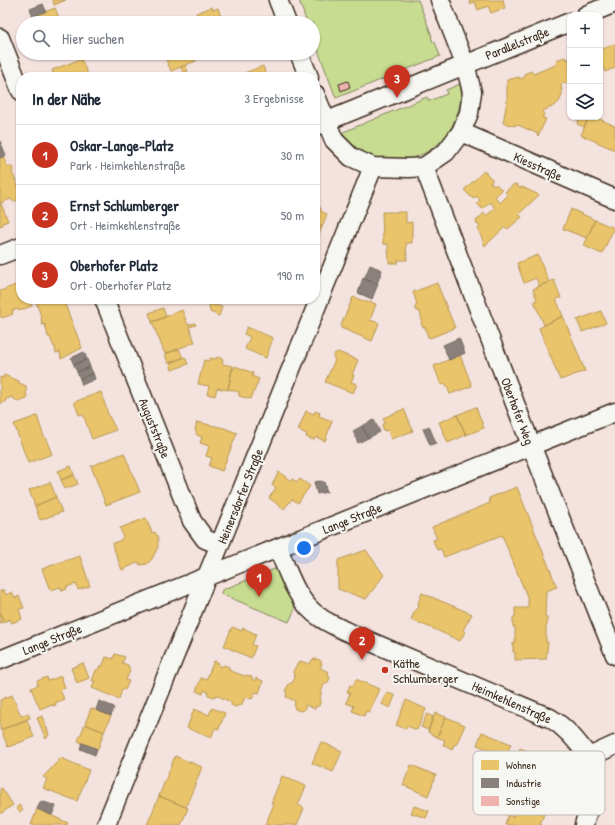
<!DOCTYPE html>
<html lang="de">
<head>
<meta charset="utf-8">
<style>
  :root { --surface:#fff; --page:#f6f6f7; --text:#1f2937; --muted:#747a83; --line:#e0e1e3; --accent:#c8321e }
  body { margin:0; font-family:"Patrick Hand",sans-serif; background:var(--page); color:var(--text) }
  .controls { position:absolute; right:12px; top:12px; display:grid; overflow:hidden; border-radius:8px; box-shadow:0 1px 3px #0004 }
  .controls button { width:36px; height:36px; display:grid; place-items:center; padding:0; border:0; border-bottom:1px solid var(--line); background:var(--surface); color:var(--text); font:20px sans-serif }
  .you { position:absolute; left:304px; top:548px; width:14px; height:14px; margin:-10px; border:3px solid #fff; border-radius:50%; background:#1a73e8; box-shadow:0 0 0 6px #1a73e833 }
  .badge { display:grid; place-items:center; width:26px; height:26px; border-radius:50%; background:var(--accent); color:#fff; font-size:13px; font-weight:700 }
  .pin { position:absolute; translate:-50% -33px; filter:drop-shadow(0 1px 2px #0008) }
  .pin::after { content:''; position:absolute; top:21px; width:14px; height:12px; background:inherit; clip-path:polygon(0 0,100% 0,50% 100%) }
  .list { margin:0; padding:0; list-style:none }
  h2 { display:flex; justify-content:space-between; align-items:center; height:52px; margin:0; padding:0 16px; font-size:17px }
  h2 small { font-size:13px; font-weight:400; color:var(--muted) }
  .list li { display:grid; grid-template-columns:26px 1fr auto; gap:12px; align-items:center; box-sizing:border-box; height:60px; padding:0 16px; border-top:1px solid var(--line) }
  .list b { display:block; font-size:15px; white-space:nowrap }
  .list p { margin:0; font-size:13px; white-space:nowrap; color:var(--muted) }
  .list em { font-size:13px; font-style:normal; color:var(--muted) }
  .icon { flex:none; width:22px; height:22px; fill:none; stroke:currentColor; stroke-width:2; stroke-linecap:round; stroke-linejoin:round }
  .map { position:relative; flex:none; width:615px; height:825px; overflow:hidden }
  .search { position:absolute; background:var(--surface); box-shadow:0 1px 3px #0004; left:16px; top:16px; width:304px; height:44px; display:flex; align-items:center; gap:10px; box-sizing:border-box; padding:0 14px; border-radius:22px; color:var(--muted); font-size:15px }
  .panel { position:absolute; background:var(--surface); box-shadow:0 1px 3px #0004; left:16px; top:72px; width:304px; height:232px; border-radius:16px }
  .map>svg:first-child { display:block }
</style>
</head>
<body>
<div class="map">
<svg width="615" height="825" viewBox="0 0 615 825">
  <rect width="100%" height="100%" fill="#f4e2de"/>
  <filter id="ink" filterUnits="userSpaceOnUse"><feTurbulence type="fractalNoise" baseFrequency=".025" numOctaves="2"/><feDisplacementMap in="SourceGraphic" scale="8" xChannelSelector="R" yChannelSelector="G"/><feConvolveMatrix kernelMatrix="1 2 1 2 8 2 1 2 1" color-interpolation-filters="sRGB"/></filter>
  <g filter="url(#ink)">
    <path fill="#c7dc91" stroke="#818358" d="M 299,0 L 418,0 L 432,36 L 431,37 L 433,42 L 435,42 L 440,56 L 336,98 L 313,37 L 313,23 L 307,23 Z
      M 460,84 C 463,95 460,107 456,117 C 442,157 393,173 358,150 C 351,146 346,140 341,133 L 427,97 L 429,101 L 447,94 L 446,90 Z
      M 277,568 L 286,590 L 295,606 L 294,611 L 289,622 L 221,594 L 222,590 Z"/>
    <path fill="#e9c46a" stroke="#b59653" d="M 53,0 L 66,0 L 54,5 Z
      M 469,0 L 504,0 L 503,1 L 505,8 L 491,13 L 488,6 L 478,10 L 475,2 L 470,4 Z
      M 212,7 L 213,10 L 218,8 L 222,20 L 227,18 L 229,23 L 194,23 L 192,18 L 197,16 L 196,13 Z
      M 55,8 L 61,23 L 31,23 L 29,18 Z
      M 615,44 L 615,68 L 605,72 L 604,68 L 600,70 L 600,50 Z
      M 169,53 L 192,53 L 196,61 L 171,71 L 164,55 Z
      M 565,57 L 566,60 L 570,58 L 570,85 L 568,86 L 567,83 L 561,84 L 562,95 L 559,102 L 552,107 L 542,111 L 544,115 L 542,117 L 546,119 L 538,136 L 537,135 L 538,134 L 516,124 L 515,126 L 503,123 L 507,101 L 507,80 L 519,77 L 520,79 L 525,77 L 524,74 L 531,71 L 533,74 L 553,66 L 557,64 L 556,60 Z
      M 81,59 L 89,77 L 55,77 L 52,70 Z
      M 185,65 L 188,71 L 183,73 L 181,67 Z
      M 263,66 L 267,77 L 234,77 Z
      M 580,117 L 589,117 L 584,127 L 577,124 Z
      M 589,117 L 595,117 L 615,126 L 615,150 L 581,135 Z
      M 4,156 L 7,166 L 12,167 L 13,170 L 12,172 L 21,193 L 21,198 L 14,202 L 10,199 L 1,203 L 0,201 L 0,158 Z
      M 484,171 L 493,180 L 490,182 L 494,186 L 496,184 L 502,190 L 495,197 L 500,203 L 508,195 L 505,192 L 514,184 L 518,185 L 517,186 L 520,188 L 522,187 L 539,195 L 519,214 L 522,217 L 516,222 L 508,229 L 505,227 L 485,246 L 478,229 L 480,227 L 478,224 L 477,225 L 476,221 L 484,213 L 486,216 L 495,208 L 490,202 L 482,209 L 477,203 L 480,200 L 476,196 L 473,199 L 464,190 Z
      M 315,196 L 322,212 L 327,214 L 322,227 L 315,224 Z
      M 0,201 L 8,221 L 3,223 L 3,225 L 0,226 Z
      M 571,209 L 595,220 L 587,238 L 563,229 Z
      M 382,212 L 406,212 L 406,223 L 412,222 L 412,243 L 406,243 L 407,260 L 398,260 L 398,263 L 389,263 L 388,244 L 383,244 Z
      M 595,220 L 614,228 L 602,254 L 584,246 Z
      M 315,224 L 322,227 L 317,239 L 315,239 Z
      M 538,255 L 549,282 L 539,286 L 536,278 L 524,283 L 517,263 Z
      M 554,280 L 561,298 L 556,299 L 563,316 L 544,325 L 534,301 L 537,300 L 533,289 Z
      M 21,283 L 21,299 L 28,299 L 32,306 L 19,311 L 18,309 L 12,311 L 13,314 L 2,318 L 0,316 L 0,291 Z
      M 437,283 L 455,328 L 430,338 L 428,337 L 426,331 L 426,328 L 422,326 L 421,323 L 422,320 L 420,312 L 416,310 L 415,307 L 417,304 L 413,292 Z
      M 353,297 L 369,303 L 370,302 L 376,304 L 370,320 L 379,323 L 372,341 L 341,328 L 341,325 Z
      M 45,299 L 63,299 L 82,348 L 61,359 L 60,352 L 56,353 L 55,347 L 54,347 L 50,337 L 48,337 L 45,324 L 42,325 L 41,316 L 36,302 Z
      M 209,303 L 222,307 L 219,316 L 210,312 Z
      M 163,308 L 166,317 L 152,322 L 149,313 Z
      M 182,310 L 188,325 L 195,323 L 196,325 L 189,327 L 195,342 L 165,354 L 152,322 Z
      M 601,311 L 606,323 L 582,332 L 577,320 Z
      M 563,316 L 585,371 L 560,380 L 539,328 Z
      M 247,327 L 273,338 L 266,358 L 245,349 L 250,337 L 244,334 Z
      M 179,349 L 183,358 L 168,363 L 165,354 Z
      M 338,352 L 358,360 L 352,375 L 354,375 L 351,382 L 357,384 L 353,393 L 325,382 L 335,360 L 333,357 L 334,354 Z
      M 460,355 L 472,386 L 450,394 L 446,384 L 441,385 L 434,366 Z
      M 185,357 L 188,364 L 172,370 L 170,363 Z
      M 217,357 L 223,359 L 222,364 L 233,366 L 228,390 L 217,388 L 215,396 L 207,394 L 209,386 L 198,384 L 204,360 L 209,361 L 210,358 L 216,359 Z
      M 235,366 L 253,373 L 252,376 L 259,379 L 251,399 L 239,396 L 239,392 L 228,389 L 232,368 L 234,369 Z
      M 4,375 L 19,381 L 19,383 L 26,386 L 27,399 L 18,402 L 12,397 L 6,399 L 5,402 L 0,404 L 0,377 L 3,378 Z
      M 101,392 L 108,414 L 116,430 L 92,439 L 83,414 L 79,415 L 74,402 Z
      M 476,407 L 484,428 L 466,435 L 457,415 Z
      M 404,409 L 413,431 L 391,439 L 388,430 L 384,431 L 382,425 L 385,423 L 383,418 Z
      M 306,411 L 314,414 L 315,411 L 320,413 L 319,416 L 332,421 L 325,441 L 316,437 L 314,440 L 306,437 L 307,434 L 298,430 Z
      M 457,415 L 466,435 L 448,443 L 439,422 Z
      M 37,416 L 44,437 L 45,437 L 52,454 L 28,463 L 14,424 Z
      M 197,422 L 224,428 L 237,433 L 222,471 L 209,466 L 212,458 L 206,456 L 209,446 L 200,443 L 202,437 L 197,435 L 195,429 Z
      M 124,453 L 140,492 L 106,505 L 91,466 Z
      M 71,466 L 74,475 L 61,480 L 58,471 Z
      M 279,472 L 291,481 L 292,479 L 297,482 L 300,479 L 310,486 L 298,503 L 292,499 L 284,509 L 269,498 L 276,488 L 272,485 Z
      M 74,475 L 78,484 L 65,489 L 61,480 Z
      M 50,482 L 56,497 L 35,506 L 29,490 Z
      M 517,487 L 557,587 L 546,591 L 545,617 L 547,617 L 547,626 L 546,626 L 546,642 L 548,642 L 546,659 L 515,660 L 515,652 L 513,652 L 513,643 L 515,643 L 515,627 L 513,627 L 513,617 L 515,617 L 515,608 L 528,608 L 528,599 L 502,535 L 444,557 L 441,549 L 437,550 L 433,540 L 437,539 L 432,527 L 490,503 L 489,498 Z
      M 56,497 L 62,512 L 40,520 L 35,506 Z
      M 146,518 L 152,533 L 155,532 L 158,537 L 158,547 L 152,559 L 147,564 L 140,565 L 139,562 L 122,570 L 112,544 L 121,540 L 123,536 L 120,528 Z
      M 366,550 L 384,575 L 366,599 L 338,589 L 338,560 Z
      M 80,556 L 90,586 L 78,590 L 76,584 L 66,587 L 67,589 L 62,591 L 61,587 L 50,590 L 42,569 L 58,563 Z
      M 4,590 L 6,595 L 12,592 L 15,598 L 19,596 L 24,608 L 19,609 L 22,619 L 12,623 L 10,619 L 4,622 L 0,612 L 0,591 Z
      M 422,593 L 472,614 L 463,630 L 465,632 L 460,641 L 434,629 L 411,620 L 415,610 L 417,610 L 419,606 L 418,603 Z
      M 0,612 L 4,622 L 0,623 Z
      M 232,627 L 242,631 L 243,628 L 256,634 L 252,645 L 256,646 L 251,658 L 224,646 Z
      M 115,654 L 125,657 L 122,663 L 128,665 L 130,671 L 126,680 L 129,681 L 125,690 L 122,689 L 119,699 L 92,688 L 95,681 L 92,681 L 96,670 L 98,670 L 100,665 L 102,667 L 106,657 L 113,659 Z
      M 315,659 L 320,660 L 322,664 L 320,668 L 329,672 L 328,675 L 330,678 L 327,684 L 324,684 L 320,697 L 321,699 L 319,706 L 316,706 L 315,709 L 306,705 L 304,710 L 300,711 L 295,709 L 294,706 L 295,701 L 286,697 L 287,693 L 285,691 L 289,684 L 293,682 L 295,677 L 293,672 L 297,664 L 299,664 L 300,661 L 310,664 L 312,660 Z
      M 214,661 L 219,663 L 218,665 L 222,667 L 224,665 L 229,667 L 229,670 L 236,673 L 245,676 L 247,675 L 252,677 L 253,680 L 255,681 L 256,678 L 263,681 L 259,693 L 255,692 L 252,699 L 245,697 L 241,706 L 239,705 L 236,707 L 231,705 L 231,702 L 216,695 L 214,697 L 208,695 L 208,692 L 204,690 L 203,694 L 196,691 L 201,678 L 206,680 Z
      M 83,663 L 89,678 L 77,683 L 71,668 Z
      M 61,676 L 65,688 L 60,690 L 64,699 L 55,703 L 56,705 L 52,706 L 52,704 L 40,709 L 31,688 L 38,685 L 37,681 L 47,677 L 48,681 Z
      M 356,679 L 379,689 L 369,712 L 366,711 L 364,716 L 352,711 L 354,706 L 346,703 L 350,693 L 347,692 L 350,685 L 353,686 Z
      M 387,692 L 395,696 L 390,708 L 382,704 Z
      M 12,695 L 21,716 L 28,713 L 30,718 L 0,730 L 0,700 Z
      M 406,700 L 426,709 L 417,730 L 407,726 L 406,729 L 396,725 Z
      M 91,708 L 111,716 L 104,732 L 85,724 Z
      M 212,708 L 225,713 L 219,729 L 215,728 L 211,738 L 187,728 L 194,709 L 209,715 Z
      M 435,713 L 446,717 L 437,737 L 428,732 Z
      M 427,714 L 433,717 L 428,730 L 421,727 Z
      M 42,716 L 49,734 L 46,739 L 37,718 Z
      M 446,717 L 465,725 L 456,745 L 454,744 L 452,750 L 443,745 L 445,740 L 437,737 Z
      M 27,720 L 34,737 L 8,747 L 1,730 Z
      M 85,724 L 104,732 L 98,749 L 78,741 Z
      M 482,732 L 511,744 L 498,773 L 485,768 L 492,751 L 477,745 Z
      M 321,742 L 326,744 L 342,751 L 333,772 L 312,763 Z
      M 520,748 L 530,752 L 524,767 L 514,763 Z
      M 175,756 L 202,767 L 186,807 L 159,796 Z
      M 61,758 L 89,770 L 77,801 L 43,788 L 47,779 L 43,777 Z
      M 411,765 L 436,775 L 428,796 L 403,785 Z
      M 282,776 L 306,786 L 298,805 L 304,808 L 297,825 L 265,825 L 274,804 L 271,803 Z
      M 2,788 L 13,805 L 0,814 L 0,789 Z
      M 159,796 L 188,808 L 181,825 L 147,825 Z
      M 518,804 L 544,814 L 540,824 L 542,825 L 505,825 L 508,815 L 513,817 Z
      M 19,805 L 23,809 L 20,812 L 16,808 Z
      M 414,806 L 429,811 L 426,818 L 411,813 Z
      M 37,809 L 68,823 L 67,825 L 31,825 Z"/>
    <path fill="#8a817c" stroke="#726760" d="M 43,4 L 46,11 L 33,17 L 30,9 Z
      M 0,141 L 6,155 L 0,158 Z
      M 370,265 L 382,270 L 377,284 L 364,279 Z
      M 363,278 L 378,284 L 372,299 L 358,293 Z
      M 459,338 L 465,353 L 449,360 L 443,345 Z
      M 84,352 L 87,359 L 74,365 L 71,358 Z
      M 87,359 L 90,367 L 77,372 L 74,365 Z
      M 90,367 L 93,373 L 80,379 L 77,372 Z
      M 93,373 L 95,379 L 82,385 L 80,379 Z
      M 374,420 L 380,432 L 368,438 L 362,426 Z
      M 362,426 L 368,438 L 358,443 L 353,431 Z
      M 429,426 L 436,443 L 430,445 L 423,429 Z
      M 320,481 L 324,482 L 327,492 L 317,494 L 314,482 Z
      M 99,701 L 114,707 L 111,716 L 96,710 Z
      M 82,743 L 97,749 L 95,755 L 80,749 Z
      M 41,801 L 56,806 L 52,815 L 37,809 Z"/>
    <path fill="#eeb3af" stroke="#3b2a1e" d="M 348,81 L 350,87 L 341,91 L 339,84 Z"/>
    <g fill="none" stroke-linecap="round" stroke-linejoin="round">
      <g stroke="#3b2a1e" stroke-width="21">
        <path id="minor" d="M 278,0 L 287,23
          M 586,15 L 615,3
          M 0,38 L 21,91
          M 299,53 L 309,77
          M 315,94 L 334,140 L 351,157 L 373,167 L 409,168 L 424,167 L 446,152 L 461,132 L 469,113 L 472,92 L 465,64 L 440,0
          M 315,126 L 570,22
          M 461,132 L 615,199
          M 424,167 L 531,445 L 615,655
          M 0,255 L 21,247
          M 104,299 L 192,521 L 205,539 L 220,545
          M 278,548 C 288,572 297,603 321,618 C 328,623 336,626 343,630 L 550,718 C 567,728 577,742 589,757 L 615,745
          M 0,660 L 615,412
          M 106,825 L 373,167
          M 584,825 C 592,798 593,784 589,757"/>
      </g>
      <use href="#minor" stroke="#f6f6f2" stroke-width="18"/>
    </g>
  </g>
  <circle fill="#c8321e" stroke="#f6f6f2" stroke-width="1.5" cx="385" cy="670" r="4"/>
  <g text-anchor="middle" stroke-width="4" stroke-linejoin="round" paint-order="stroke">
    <g font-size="13" fill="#3b2a1e" stroke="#f6f6f2">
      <text transform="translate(517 43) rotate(-22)" y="5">Parallelstraße</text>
      <text transform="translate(538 166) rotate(24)" y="5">Kiesstraße</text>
      <text transform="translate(518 411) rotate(69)" y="5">Oberhofer Weg</text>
      <text transform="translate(155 428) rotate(68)" y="5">Auguststraße</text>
      <text transform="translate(240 496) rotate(-68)" y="5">Heinersdorfer Straße</text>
      <text transform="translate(352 518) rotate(-22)" y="5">Lange Straße</text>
      <text transform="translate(52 639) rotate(-22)" y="5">Lange Straße</text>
      <text transform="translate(512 702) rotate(24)" y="5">Heimkehlenstraße</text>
    </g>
    <g font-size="13" fill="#3b2a1e" stroke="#f6f6f2" text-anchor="start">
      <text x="393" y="668">Käthe<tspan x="393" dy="15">Schlumberger</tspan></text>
    </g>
  </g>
  <rect x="473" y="751" width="132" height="64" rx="6" fill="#f6f6f2" stroke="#beb9b2" stroke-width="1"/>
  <rect x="481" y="760" width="18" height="10" fill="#e9c46a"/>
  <rect x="481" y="778" width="18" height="10" fill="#8a817c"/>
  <rect x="481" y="796" width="18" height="10" fill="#eeb3af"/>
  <g font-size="11" fill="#3b2a1e">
    <text x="506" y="769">Wohnen</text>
    <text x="506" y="787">Industrie</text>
    <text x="506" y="805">Sonstige</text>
  </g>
</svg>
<div class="controls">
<button>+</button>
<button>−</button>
<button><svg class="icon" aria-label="layers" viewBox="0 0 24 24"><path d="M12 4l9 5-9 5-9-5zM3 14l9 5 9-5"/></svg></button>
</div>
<div class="you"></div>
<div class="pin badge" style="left:259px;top:597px">1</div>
<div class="pin badge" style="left:362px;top:660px">2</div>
<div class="pin badge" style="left:397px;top:98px">3</div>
<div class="search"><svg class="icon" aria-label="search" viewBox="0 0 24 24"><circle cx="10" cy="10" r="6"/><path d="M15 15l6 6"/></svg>Hier suchen</div>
<section class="panel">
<h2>In der Nähe<small>3 Ergebnisse</small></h2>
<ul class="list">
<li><span class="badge">1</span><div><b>Oskar-Lange-Platz</b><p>Park · Heimkehlenstraße</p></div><em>30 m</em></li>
<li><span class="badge">2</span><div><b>Ernst Schlumberger</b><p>Ort · Heimkehlenstraße</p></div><em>50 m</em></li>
<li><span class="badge">3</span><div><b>Oberhofer Platz</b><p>Ort · Oberhofer Platz</p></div><em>190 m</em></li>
</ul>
</section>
</div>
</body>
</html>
